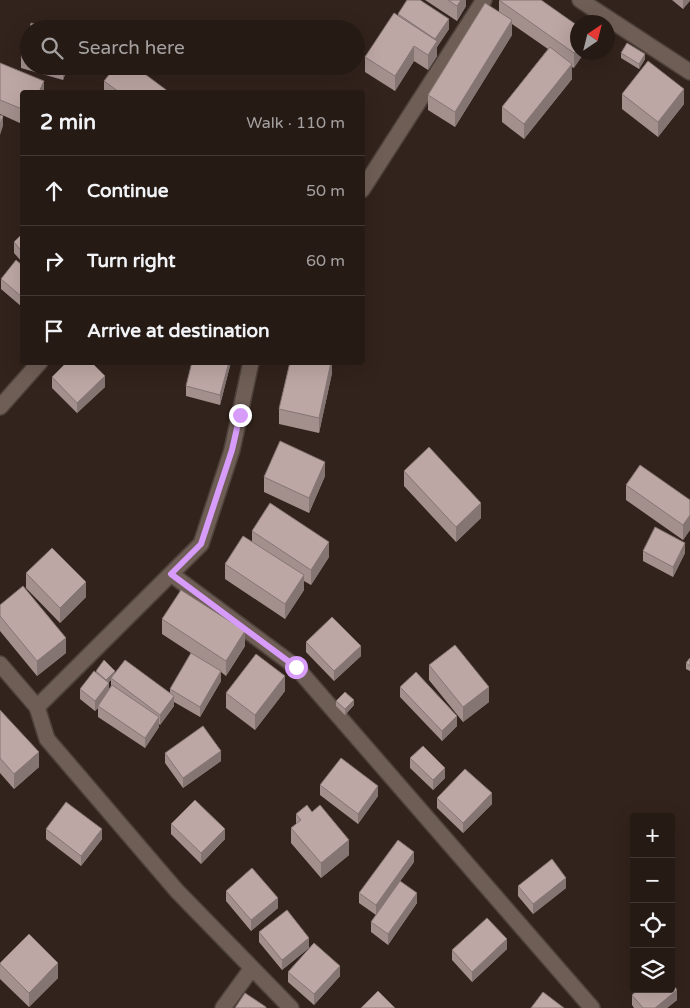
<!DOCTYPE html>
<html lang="en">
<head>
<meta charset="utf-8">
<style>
  :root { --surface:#261a15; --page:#322722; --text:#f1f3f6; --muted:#a4a1a0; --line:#423834 }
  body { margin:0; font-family:"Varela Round",sans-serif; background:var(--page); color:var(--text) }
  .controls { position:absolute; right:15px; bottom:15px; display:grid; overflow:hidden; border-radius:5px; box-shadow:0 5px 20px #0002 }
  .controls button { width:45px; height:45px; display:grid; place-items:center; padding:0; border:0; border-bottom:1px solid var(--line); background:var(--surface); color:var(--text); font:25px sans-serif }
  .compass { position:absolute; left:570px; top:15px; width:45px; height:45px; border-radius:50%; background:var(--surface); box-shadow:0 5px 20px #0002; rotate:35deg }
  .stop { position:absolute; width:15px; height:15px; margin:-11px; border:4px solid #d79bf9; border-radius:50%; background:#fff }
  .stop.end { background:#d79bf9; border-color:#fff; box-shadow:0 1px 5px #0008 }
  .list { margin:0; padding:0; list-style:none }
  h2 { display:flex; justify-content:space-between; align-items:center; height:65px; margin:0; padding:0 20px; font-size:21px }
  h2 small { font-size:16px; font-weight:400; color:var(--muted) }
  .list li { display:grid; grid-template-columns:32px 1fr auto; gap:15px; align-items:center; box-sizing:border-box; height:70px; padding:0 20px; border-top:1px solid var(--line) }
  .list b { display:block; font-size:19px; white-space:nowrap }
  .list em { font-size:16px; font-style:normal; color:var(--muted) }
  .icon { flex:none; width:28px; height:28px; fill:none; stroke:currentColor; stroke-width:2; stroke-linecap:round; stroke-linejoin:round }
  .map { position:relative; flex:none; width:690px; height:1008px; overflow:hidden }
  .search { position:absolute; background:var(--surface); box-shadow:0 5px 20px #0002; left:20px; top:20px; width:345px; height:55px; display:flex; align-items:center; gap:12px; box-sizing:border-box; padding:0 18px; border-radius:28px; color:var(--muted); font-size:19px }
  .panel { position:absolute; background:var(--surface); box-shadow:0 5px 20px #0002; left:20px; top:90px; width:345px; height:275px; border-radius:5px }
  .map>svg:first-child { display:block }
</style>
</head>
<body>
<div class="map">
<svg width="690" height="1008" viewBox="0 0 690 1008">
  <rect width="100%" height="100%" fill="#32231c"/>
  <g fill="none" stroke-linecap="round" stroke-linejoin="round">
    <g stroke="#4d413b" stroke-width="18">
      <path id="minor" d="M 580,0 L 690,72
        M 362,190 L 484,0
        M 0,407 L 40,362
        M 171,574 L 296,667 L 592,1008
        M 0,664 L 37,707 L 201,544 L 232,450 L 251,362
        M 37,707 L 47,739 L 177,891 L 291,1008
        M 223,1008 L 252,968"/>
    </g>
    <use href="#minor" stroke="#6f5e56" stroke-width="15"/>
  </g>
  <path fill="#a3908d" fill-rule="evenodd" d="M 425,0 L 466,0 L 466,6 L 457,21 Z
    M 499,0 L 541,0 L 578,26 L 574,68 L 572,67 L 572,79 L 524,139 L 502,122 L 502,107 L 548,49 L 512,24 L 512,35 L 455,127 L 428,110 L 428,95 L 499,12 Z
    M 672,0 L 690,0 L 683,9 Z
    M 398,14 L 449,29 L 437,47 L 437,56 L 428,70 L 414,61 L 395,91 L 365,72 L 365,57 L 398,15 Z
    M 29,33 L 29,66 L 68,66 L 63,80 L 21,68 L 21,58 Z
    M 621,53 L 645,59 L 639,69 L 621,58 Z
    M 0,63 L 44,92 L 22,92 L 22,124 L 0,114 Z
    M 104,81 L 169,92 L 104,92 Z
    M 622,94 L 684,104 L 658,137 L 622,109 Z
    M 22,234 L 22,262 L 14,253 L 14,242 Z
    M 22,265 L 22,307 L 1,289 L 1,279 Z
    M 231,362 L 220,405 L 186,396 L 186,386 Z
    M 332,362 L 332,373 L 319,433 L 279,424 L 279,409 Z
    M 52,377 L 105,387 L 77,413 L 52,388 Z
    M 404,471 L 481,518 L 456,542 L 404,486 Z
    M 325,476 L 309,513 L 264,492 L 264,477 Z
    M 626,485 L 690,500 L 690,530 L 683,540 L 626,500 Z
    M 252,531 L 329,557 L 311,585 L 304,581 L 304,590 L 285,619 L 225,579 L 225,564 L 252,542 Z
    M 643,551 L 685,553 L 673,577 L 643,561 Z
    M 26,573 L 86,597 L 60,623 L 26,588 Z
    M 0,605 L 66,653 L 37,676 L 0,631 Z
    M 162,619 L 245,646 L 226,676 L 221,672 L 221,681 L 200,717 L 174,702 L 174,706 L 160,725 L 159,724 L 159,727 L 145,748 L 98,717 L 98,708 L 95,711 L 80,699 L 80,689 L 96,672 L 115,674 L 170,693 L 170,689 L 191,653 L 162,634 ZM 111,680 L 111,686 L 109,689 L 109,682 Z
    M 306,642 L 361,656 L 334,681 L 306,652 Z
    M 690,658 L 690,671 L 686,669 L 686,663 Z
    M 429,665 L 489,702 L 463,722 L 429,680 Z
    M 400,687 L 457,726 L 442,741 L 400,697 Z
    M 285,691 L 255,730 L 226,708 L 226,693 Z
    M 336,701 L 354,705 L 345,715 L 336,706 Z
    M 0,710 L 39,767 L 14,789 L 0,773 Z
    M 165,753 L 221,761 L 183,788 L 165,763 Z
    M 410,758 L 445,778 L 433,790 L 410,768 Z
    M 320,785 L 378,796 L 358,824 L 320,795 Z
    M 437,798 L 492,804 L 463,833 L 437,808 Z
    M 296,814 L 349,855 L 321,878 L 291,843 L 291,828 L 296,825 Z
    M 171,824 L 225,839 L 201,864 L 171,834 Z
    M 46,829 L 102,839 L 81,866 L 46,839 Z
    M 414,862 L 400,881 L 417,903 L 388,945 L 371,932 L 371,922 L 387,899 L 376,915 L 359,903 L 359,893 Z
    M 518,886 L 566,888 L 533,914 L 518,896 Z
    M 226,891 L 278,908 L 251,931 L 226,901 Z
    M 259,932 L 309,948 L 282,970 L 259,942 Z
    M 507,949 L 472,982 L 452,960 L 452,950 Z
    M 0,963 L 58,978 L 29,1007 L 0,979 Z
    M 288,972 L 340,976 L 314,1005 L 288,982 Z
    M 632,995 L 677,1000 L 667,1008 L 634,1008 L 632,1005 Z"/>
  <path fill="#847573" d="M 461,0 L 466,0 L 466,6 L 457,21 L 457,6 Z
    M 683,0 L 690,0 L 690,1 L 683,9 Z
    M 449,19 L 449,29 L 437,47 L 437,56 L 428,70 L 428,55 L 435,44 L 435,39 Z
    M 512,20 L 512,35 L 455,127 L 455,112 Z
    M 414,46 L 414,61 L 395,91 L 395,76 Z
    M 578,48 L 578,52 L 585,52 L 574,68 L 574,53 Z
    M 645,54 L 645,59 L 639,69 L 639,64 Z
    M 572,64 L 572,79 L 524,139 L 524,124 Z
    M 65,66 L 68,66 L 63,80 L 63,70 Z
    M 44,81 L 44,92 L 39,92 Z
    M 684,89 L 684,104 L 658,137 L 658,122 Z
    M 3,116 L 3,126 L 0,135 L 0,125 Z
    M 229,362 L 231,362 L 220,405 L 220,395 Z
    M 331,362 L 332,362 L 332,373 L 319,433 L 319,418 Z
    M 105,376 L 105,387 L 77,413 L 77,403 Z
    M 325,462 L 325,476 L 309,513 L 309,498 Z
    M 481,503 L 481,518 L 456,542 L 456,527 Z
    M 690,515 L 690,530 L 683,540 L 683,525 Z
    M 329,542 L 329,557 L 311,585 L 311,570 Z
    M 685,543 L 685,553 L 673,577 L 673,567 Z
    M 304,575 L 304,590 L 285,619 L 285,604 Z
    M 86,582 L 86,597 L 60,623 L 60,608 Z
    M 245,631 L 245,646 L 226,676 L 226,661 Z
    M 66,638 L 66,653 L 37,676 L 37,661 Z
    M 361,646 L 361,656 L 334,681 L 334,671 Z
    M 115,671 L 115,676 L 111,678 L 111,680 L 105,686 L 105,681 Z
    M 221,671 L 221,681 L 200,717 L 200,707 Z
    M 285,676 L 285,691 L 255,730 L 255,715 Z
    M 109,683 L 109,693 L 95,711 L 95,701 Z
    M 489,687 L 489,702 L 463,722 L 463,707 Z
    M 174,696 L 174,706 L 160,725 L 160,715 Z
    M 354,700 L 354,705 L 345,715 L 345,709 Z
    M 457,716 L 457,726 L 442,741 L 442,731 Z
    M 159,717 L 159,727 L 145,748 L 145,738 Z
    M 221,751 L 221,761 L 183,788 L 183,778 Z
    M 39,752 L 39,767 L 14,789 L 14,774 Z
    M 445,768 L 445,778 L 433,790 L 433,780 Z
    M 378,786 L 378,796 L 358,824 L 358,814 Z
    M 492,793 L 492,804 L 463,833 L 463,823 Z
    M 102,829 L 102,839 L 81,866 L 81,856 Z
    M 225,829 L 225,839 L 201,864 L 201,853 Z
    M 349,840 L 349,855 L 321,878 L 321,863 Z
    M 414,852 L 414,862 L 376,915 L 376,905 Z
    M 566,878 L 566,888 L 533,914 L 533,904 Z
    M 417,893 L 417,903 L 388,945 L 388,934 Z
    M 278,898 L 278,908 L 251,931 L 251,920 Z
    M 309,938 L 309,948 L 282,970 L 282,960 Z
    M 507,939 L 507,949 L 472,982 L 472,972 Z
    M 58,963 L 58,978 L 29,1007 L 29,993 Z
    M 340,966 L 340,976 L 314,1005 L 314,994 Z
    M 677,990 L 677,1000 L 667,1008 L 655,1008 Z"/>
  <path fill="#bda7a4" stroke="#847573" d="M 407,0 L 420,0 L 449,19 L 435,39 L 398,14 Z
    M 448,0 L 461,0 L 457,6 Z
    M 499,0 L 541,0 L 578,26 L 578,48 L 574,53 Z
    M 485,3 L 512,20 L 455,112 L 428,95 Z
    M 394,13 L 437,41 L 428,55 L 414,46 L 395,76 L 365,57 Z
    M 31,23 L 49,29 L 30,29 Z
    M 29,33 L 29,60 L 21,58 Z
    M 627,43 L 645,54 L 639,64 L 621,53 Z
    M 550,47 L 572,64 L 524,124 L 502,107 Z
    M 648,61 L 684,89 L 658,122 L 622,94 Z
    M 0,63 L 44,81 L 39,92 L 22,92 L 22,109 L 0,100 Z
    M 50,66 L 65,66 L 63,70 Z
    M 116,66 L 134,66 L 169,92 L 119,92 L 104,81 Z
    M 0,115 L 3,116 L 0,125 Z
    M 22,234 L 22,252 L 14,242 Z
    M 16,260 L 22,265 L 22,297 L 1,279 Z
    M 67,362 L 91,362 L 105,376 L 77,403 L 52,377 Z
    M 192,362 L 229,362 L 220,395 L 186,386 Z
    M 290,362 L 331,362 L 319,418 L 279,409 Z
    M 280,441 L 325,462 L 309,498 L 264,477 Z
    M 429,447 L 481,503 L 456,527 L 404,471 Z
    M 640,465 L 690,500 L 690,515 L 683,525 L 626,485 Z
    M 270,503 L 329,542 L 311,570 L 252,531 Z
    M 655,527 L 685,543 L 673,567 L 643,551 Z
    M 243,536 L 304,575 L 285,604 L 225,564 Z
    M 52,548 L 86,582 L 60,608 L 26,573 Z
    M 23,586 L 66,638 L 37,661 L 0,616 L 0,605 Z
    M 181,590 L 245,631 L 226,661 L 162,619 Z
    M 332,617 L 361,646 L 334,671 L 306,642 Z
    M 455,645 L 489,687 L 463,707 L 429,665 Z
    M 191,653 L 221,671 L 200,707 L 170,689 Z
    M 256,654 L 285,676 L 255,715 L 226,693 Z
    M 690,658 L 690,666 L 686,663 Z
    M 104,660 L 115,671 L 106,680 L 96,671 Z
    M 125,660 L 174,696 L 160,715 L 111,678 Z
    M 94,671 L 109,683 L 95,701 L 80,689 Z
    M 416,672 L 457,716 L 442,731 L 400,687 Z
    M 112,685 L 159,717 L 145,738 L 98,706 Z
    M 345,692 L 354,700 L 345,709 L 336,701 Z
    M 0,710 L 39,752 L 14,774 L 0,758 Z
    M 203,726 L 221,751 L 183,778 L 165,753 Z
    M 423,746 L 445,768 L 433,780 L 410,758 Z
    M 341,758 L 378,786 L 358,814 L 320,785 Z
    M 465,769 L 492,793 L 463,823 L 437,798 Z
    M 195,800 L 225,829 L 201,853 L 171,824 Z
    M 66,802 L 102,829 L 81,856 L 46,829 Z
    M 307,805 L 312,812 L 320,805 L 349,840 L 321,863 L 291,828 L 301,820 L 296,814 Z
    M 398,840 L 414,852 L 376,905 L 359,893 Z
    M 552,859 L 566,878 L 533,904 L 518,886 Z
    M 252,868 L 278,898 L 251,920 L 226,891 Z
    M 400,881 L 417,893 L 388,934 L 371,922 Z
    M 287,910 L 309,938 L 282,960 L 259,932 Z
    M 487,918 L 507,939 L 472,972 L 452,950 Z
    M 29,934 L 58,963 L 29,993 L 0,964 L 0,963 Z
    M 314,943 L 340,966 L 314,994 L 288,972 Z
    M 671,982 L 677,990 L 655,1008 L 643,1008 L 632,995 L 639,989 L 671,989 Z
    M 378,991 L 395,1008 L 361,1008 Z
    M 543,992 L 564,1008 L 531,1008 Z
    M 245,993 L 266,1007 L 266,1008 L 235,1008 Z"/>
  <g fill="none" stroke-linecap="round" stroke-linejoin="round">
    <path stroke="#d79bf9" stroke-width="6" d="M 240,415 L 232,450 L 201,544 L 171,574 L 296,667"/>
  </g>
</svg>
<div class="controls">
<button>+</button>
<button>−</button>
<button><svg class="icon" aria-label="locate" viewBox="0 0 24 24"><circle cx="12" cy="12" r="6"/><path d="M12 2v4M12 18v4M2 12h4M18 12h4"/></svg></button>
<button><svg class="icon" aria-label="layers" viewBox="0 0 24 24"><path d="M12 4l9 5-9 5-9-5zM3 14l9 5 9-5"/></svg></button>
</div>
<svg class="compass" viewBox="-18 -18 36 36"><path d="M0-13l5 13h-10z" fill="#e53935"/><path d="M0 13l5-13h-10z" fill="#a4a1a0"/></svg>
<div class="stop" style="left:296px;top:667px"></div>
<div class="stop end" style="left:240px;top:415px"></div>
<div class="search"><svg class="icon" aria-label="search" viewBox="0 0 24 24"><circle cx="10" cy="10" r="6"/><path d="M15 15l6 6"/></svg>Search here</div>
<section class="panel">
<h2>2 min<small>Walk · 110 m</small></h2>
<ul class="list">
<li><svg class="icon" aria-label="ahead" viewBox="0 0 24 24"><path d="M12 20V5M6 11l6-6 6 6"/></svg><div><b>Continue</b></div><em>50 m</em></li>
<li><svg class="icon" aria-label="right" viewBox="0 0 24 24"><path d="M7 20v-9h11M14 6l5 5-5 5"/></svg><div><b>Turn right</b></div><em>60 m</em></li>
<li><svg class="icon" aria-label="arrive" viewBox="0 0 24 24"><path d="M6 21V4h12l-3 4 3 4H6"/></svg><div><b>Arrive at destination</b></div></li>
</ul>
</section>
</div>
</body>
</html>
